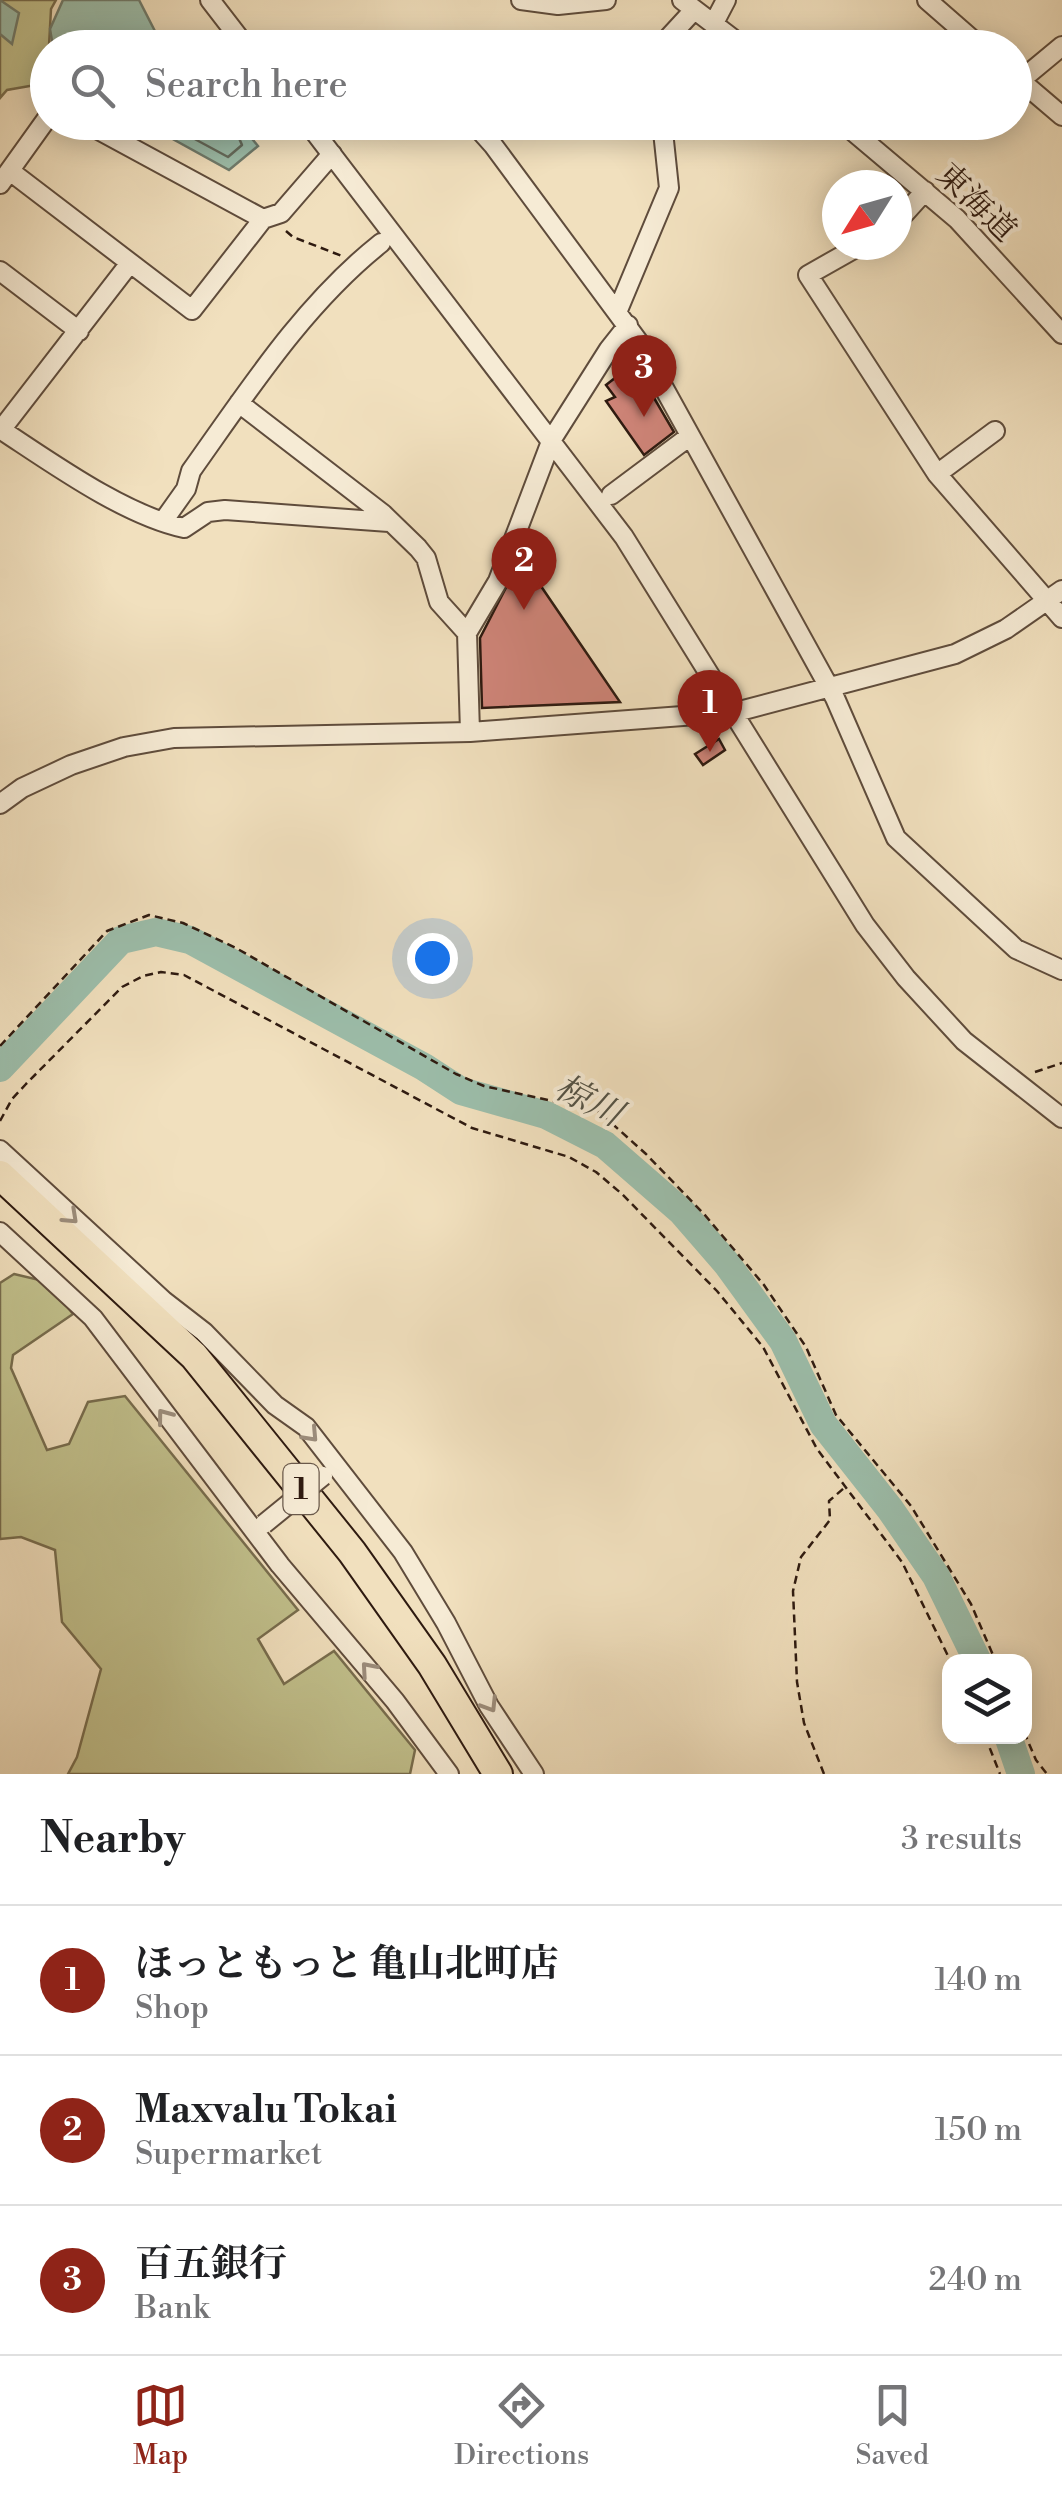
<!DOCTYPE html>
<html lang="en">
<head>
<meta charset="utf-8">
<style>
  :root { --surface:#fff; --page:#f6f6f6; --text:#202124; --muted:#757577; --line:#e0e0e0; --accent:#8f2418 }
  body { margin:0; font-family:"Libre Bodoni","Noto Serif JP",serif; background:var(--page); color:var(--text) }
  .controls { position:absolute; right:30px; bottom:30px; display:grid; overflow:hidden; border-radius:20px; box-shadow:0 5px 25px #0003 }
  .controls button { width:90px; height:90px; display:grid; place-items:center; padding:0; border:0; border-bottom:2px solid var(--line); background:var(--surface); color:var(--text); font:50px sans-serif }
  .compass { position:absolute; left:822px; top:170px; width:90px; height:90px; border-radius:50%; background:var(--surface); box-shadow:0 5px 25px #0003; rotate:233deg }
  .you { position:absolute; left:432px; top:958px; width:35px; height:35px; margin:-25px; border:8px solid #fff; border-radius:50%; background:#1a73e8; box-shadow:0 0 0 15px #1a73e833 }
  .badge { display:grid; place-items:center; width:65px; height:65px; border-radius:50%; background:var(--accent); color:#fff; font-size:32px; font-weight:700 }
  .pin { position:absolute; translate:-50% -82px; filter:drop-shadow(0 2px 5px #0008) }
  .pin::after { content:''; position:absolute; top:52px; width:35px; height:30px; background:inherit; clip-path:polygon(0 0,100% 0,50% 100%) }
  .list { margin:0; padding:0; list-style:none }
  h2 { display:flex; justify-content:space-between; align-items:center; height:130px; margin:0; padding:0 40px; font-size:42px }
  h2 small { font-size:32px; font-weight:400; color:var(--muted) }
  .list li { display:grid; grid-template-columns:65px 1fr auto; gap:30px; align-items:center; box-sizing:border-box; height:150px; padding:0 40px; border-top:2px solid var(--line) }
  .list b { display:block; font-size:38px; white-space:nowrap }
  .list p { margin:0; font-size:32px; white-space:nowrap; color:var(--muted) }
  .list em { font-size:32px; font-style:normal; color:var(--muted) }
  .icon { flex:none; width:55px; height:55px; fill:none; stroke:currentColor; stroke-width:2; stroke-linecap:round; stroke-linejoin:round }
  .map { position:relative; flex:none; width:1062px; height:1774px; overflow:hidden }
  .search { position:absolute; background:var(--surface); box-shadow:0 5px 25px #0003; left:30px; right:30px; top:30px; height:110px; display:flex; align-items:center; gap:25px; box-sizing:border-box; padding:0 35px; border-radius:55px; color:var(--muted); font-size:38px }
  .sheet { height:580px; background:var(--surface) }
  nav { display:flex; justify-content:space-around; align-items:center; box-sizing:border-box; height:140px; border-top:2px solid var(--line); background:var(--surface); font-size:28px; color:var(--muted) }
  nav a { display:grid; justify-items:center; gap:5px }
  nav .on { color:var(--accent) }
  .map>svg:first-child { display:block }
</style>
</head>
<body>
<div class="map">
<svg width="1062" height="1774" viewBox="0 0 1062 1774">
  <rect width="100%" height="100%" fill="#f1e0be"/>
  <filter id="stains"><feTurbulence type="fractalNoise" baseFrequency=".002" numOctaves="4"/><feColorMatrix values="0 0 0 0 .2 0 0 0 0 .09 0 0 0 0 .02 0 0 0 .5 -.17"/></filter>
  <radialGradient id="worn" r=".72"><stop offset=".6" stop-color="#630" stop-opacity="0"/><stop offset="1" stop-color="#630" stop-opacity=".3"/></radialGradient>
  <path fill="#c1c08c" stroke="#786d4e" stroke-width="2.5" d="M 0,0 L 56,0 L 51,9 L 47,83 L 7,90 L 0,98 Z
    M 14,1274 L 48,1282 L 73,1314 L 13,1355 L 11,1368 L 47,1450 L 69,1444 L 88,1402 L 125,1396 L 298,1610 L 258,1639 L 284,1684 L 334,1651 L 415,1750 L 410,1774 L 68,1774 L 77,1757 L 101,1669 L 62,1622 L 55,1550 L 21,1537 L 0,1539 L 0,1283 Z"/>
  <path fill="#9cbeab" stroke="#707c6d" stroke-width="2.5" d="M 0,0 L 19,13 L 12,44 L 0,34 Z
    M 63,0 L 139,0 L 159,39 L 171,47 L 53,47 L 50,29 Z
    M 176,123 L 239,123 L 258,146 L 229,170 L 171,138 L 181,129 Z"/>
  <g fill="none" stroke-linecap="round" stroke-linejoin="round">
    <path stroke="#656c5e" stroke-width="2.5" d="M 189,122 L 191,137 L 228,157 L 242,145 L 232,122"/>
    <path stroke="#9cbeab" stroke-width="28" d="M 0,1068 L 121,940 L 156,932 L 190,940 L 424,1067 L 461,1091 L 546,1115 L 605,1145 L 682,1212 L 727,1264 L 783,1341 L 823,1424 L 890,1509 L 936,1576 L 978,1662
      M 1008,1736 L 1021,1774"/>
  </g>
  <path fill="#ce8478" stroke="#2e1a10" stroke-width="2.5" d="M 630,357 L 674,432 L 644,455 L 606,401 L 615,397 L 606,385 L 620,374 L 617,367 Z
    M 523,568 L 534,576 L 620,702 L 482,708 L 480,638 L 515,570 Z
    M 719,739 L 725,750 L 703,765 L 695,754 Z"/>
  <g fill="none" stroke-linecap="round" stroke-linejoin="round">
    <g stroke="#5f4c3c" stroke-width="22">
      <path id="minor" d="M 210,0 L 247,48
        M 521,0 L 558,5 L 606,0
        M 682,0 L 745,48
        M 927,0 L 982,48
        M 714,23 L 726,0
        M 659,48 L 694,10
        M 1014,75 L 1062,116
        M 1021,80 L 1062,46
        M 84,122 L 263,219
        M 307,122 L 624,537 L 865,925 L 906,978 L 964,1041 L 1062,1118
        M 467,122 L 476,126 L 493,145 L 638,341 L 835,698 L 896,838 L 1016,949 L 1062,970
        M 842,122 L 957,219 L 1062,334
        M 10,171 L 192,310 L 263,219 L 281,213 L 332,154
        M 0,184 L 48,117
        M 897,222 L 925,191
        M 861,245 L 808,275 L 937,474 L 1062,618
        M 0,271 L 79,331
        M 618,310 L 669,188 L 662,122
        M 239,403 L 383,514 L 418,548 L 426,558 L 439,602 L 467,633
        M 0,429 C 52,463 124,515 184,528 L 208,512 L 225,510 L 389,522
        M 1,430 L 130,263
        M 937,474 L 995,431
        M 611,495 L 690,436
        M 164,520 L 186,489 L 191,471 C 248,391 304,304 381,243
        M 470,732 L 467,633 L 498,581 L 552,439 L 609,349 L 628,325
        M 0,804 L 22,788 L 71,765 L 124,747 L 174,738 L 470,732 L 736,712 L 955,654 L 1006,629 L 1062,590
        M 0,1150 L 164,1301 L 204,1332 L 275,1405 L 306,1427 L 403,1552 L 446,1623 L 489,1706 L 534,1774
        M 0,1232 L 93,1318 L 280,1565 L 395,1701 L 449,1774"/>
    </g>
    <g stroke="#2e1a10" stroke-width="32">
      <path id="highway" d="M 0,1175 L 194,1356 L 352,1552 L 432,1665 L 498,1774"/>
    </g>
    <path stroke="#2e1a10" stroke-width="2.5" stroke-dasharray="8 5" stroke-linecap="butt" d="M 286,231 L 293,237 L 342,256
      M 0,1046 L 107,931 L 149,915 L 183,923 L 236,948 L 456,1074 L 484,1086 L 598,1111 L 646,1154 L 704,1214 L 764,1285 L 806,1347 L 836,1415 L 911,1506 L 971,1604 L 996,1662
      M 1035,1072 L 1062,1063
      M 0,1121 L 12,1099 L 26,1084 L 122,987 L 143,976 L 161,972 L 184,975 L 472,1128 L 569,1157 L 596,1172 L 622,1194 L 717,1291 L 763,1347 L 817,1449 L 902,1562 L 951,1662
      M 1024,1732 L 1036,1760 L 1047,1774
      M 985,1736 L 1000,1774
      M 824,1774 L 804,1723 L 797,1682 L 793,1591 L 801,1557 L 830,1520 L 829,1501 L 844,1488"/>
    <use href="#minor" stroke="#f6ebd5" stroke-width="18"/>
    <use href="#highway" stroke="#f1e0be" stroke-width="28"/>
    <g stroke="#5f4c3c" stroke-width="22" stroke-linecap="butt">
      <path id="minor-bridge" d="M 264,1524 L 323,1476"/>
    </g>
    <use href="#minor-bridge" stroke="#f6ebd5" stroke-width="18"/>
  </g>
  <defs><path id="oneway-chevron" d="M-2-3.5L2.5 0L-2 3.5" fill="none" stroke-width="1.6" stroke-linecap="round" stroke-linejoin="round" transform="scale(2.5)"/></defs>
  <g stroke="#9c8d7c">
    <use href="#oneway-chevron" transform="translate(71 1217) rotate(43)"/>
    <use href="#oneway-chevron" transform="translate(164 1416) rotate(-127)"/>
    <use href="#oneway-chevron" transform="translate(311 1435) rotate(47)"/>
    <use href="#oneway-chevron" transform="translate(368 1669) rotate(-131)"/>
    <use href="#oneway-chevron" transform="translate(490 1705) rotate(58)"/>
  </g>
  <g text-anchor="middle" stroke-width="8" stroke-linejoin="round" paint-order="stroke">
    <rect fill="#f6ebd5" stroke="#6a594b" stroke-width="2.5" x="283.5" y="1464" width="35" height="50" rx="8"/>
    <g font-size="30" font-weight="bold" fill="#2e1a10">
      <text x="301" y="1499">1</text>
    </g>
    <g font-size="32" fill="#2e1a10" stroke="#f6ebd5">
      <text transform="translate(977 202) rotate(44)" y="11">東海道</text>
    </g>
    <g font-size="35" font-style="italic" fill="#545346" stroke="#f6ebd5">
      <text transform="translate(589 1100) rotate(27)" y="12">椋川</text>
    </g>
  </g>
  <rect width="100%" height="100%" filter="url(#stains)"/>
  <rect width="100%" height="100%" fill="url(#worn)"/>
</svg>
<div class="controls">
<button><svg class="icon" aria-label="layers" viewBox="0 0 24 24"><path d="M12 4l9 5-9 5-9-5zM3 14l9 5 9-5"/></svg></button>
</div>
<svg class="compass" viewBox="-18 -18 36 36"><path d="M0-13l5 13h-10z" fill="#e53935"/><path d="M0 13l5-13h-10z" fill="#757577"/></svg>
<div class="you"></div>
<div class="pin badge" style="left:710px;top:752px">1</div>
<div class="pin badge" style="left:524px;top:610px">2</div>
<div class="pin badge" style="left:644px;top:417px">3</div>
<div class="search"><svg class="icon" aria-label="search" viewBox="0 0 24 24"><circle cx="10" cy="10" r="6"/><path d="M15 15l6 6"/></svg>Search here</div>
</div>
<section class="sheet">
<h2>Nearby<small>3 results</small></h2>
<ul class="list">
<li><span class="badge">1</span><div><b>ほっともっと 亀山北町店</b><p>Shop</p></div><em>140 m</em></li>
<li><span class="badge">2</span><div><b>Maxvalu Tokai</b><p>Supermarket</p></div><em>150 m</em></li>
<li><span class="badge">3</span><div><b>百五銀行</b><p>Bank</p></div><em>240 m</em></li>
</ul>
</section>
<nav>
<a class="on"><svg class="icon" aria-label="map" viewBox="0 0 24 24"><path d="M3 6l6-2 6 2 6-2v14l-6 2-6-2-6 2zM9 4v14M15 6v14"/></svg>Map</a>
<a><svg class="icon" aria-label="directions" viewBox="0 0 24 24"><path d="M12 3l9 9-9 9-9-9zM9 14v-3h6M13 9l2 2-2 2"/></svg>Directions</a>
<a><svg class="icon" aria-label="saved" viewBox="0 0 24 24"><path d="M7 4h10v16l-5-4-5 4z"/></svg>Saved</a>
</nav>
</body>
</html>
